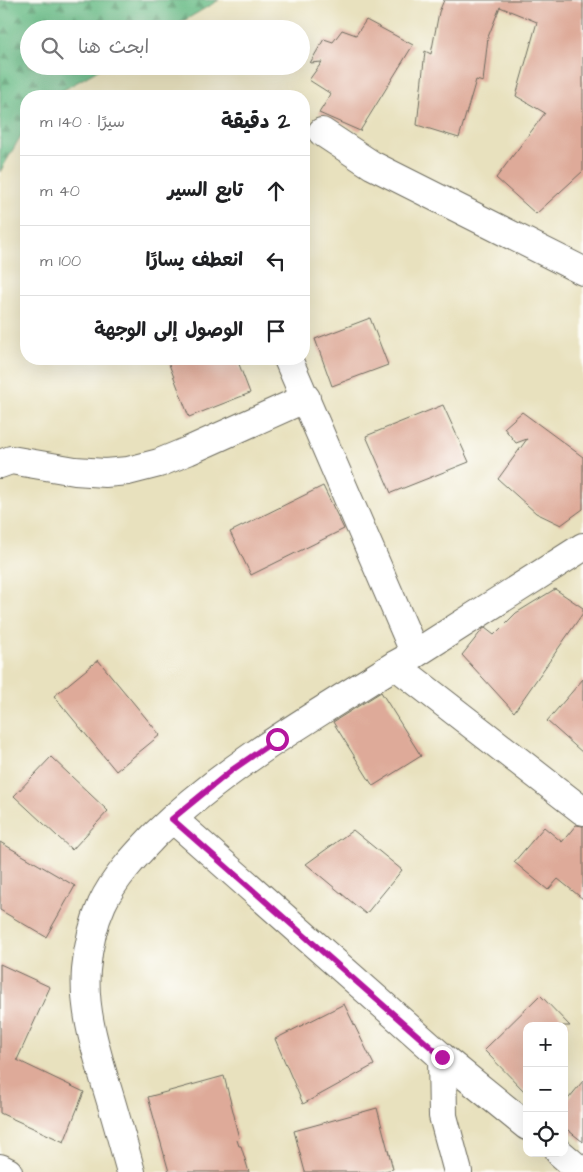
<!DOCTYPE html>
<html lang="ar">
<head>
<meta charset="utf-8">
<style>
  :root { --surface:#fff; --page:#f6f6f6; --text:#202124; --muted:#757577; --line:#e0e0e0 }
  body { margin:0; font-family:"Architects Daughter","Playpen Sans Arabic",sans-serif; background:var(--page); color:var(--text); direction:rtl }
  .controls { position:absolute; right:15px; bottom:15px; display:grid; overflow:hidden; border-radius:10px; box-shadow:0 5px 20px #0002 }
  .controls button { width:45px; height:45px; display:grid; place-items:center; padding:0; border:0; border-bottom:1px solid var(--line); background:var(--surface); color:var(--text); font:25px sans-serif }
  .stop { position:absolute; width:15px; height:15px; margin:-11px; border:4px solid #b5179e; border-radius:50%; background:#fff }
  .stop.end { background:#b5179e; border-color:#fff; box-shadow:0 1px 5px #0008 }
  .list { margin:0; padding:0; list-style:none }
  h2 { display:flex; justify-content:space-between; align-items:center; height:65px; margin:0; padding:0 20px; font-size:21px }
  h2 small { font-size:16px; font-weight:400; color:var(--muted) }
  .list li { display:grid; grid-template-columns:32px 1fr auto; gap:15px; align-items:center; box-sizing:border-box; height:70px; padding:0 20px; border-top:1px solid var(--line) }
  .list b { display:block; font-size:19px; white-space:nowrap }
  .list em { font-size:16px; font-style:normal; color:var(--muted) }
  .icon { flex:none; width:28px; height:28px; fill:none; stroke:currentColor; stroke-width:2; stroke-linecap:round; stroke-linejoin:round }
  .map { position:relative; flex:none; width:583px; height:1172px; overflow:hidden; direction:ltr }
  .search { position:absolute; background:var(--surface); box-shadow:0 5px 20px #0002; left:20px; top:20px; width:290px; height:55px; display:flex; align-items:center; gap:12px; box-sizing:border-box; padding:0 18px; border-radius:28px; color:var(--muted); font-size:19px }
  .panel { position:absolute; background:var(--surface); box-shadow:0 5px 20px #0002; left:20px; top:90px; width:290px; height:275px; border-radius:20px; direction:rtl }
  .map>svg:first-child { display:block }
</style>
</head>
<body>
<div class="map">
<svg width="583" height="1172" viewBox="0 0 583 1172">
  <defs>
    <pattern id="forest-firs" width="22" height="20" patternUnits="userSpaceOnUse" patternTransform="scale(1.25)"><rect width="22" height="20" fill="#6dbe8a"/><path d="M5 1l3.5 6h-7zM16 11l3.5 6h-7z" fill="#5a9b71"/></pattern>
  </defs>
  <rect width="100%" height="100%" fill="#fdfcf7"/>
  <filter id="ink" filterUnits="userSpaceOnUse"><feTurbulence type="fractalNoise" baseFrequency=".02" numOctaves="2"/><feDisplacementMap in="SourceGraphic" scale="10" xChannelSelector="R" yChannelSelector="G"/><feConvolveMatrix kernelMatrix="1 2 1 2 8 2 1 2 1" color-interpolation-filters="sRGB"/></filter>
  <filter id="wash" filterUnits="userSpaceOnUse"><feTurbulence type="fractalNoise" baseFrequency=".0096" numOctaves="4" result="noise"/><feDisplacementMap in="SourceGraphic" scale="20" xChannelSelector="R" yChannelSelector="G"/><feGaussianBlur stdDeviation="1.12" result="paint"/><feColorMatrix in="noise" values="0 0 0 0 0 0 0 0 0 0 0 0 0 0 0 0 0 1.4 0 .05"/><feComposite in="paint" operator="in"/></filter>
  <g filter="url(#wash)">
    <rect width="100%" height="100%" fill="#e8e1be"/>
    <path fill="url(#forest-firs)" stroke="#4c745a" d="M 0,0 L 219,0 L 170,29 L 29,29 L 29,66 L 105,66 L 53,96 L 26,96 L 26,127 L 0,172 Z"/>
    <g id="blocks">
      <path fill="#deaa99" d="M 444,0 L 583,0 L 583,171 L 536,214 L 496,178 L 545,113 L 516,96 L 537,22 L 500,7 L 488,37 L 483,82 L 476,80 L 459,138 L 417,125 L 425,51 L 431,54 L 439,12 Z
        M 366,20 L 413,45 L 360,131 L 319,113 L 331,94 L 309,80 L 322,62 L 310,63 L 324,39 L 333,42 L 342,30 L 356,35 Z
        M 370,318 L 388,365 L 332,386 L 315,339 Z
        M 167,359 L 237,359 L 250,393 L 189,417 Z
        M 443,405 L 469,462 L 391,493 L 366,436 Z
        M 522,412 L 583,457 L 583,509 L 561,525 L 536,513 L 498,479 L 527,439 L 516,443 L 504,428 Z
        M 323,486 L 344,529 L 251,575 L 230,532 Z
        M 555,589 L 583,608 L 583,613 L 514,712 L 462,655 L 483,629 L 485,628 L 494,635 L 516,613 Z
        M 98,660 L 160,735 L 116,771 L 54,696 Z
        M 583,679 L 583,753 L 547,721 Z
        M 381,692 L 421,756 L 373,786 L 333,722 Z
        M 51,757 L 108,811 L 72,850 L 14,796 Z
        M 576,825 L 583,826 L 583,899 L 558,879 L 548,890 L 514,862 L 544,827 L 562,842 Z
        M 353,830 L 402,870 L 366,914 L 306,864 Z
        M 0,842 L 75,886 L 46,937 L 0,910 Z
        M 0,964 L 50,987 L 17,1060 L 84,1092 L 64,1142 L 0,1113 Z
        M 540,995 L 570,1026 L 527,1026 L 527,1094 L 484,1050 Z
        M 344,1004 L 374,1065 L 303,1104 L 275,1039 Z
        M 224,1076 L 235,1119 L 234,1119 L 239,1138 L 237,1140 L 239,1146 L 241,1146 L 249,1172 L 169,1172 L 148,1097 Z
        M 583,1081 L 583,1142 L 564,1127 L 564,1104 Z
        M 377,1108 L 393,1169 L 380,1172 L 305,1172 L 294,1131 Z"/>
    </g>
  </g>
  <g filter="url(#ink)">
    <use href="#blocks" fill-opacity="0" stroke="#6d6b5e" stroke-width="1"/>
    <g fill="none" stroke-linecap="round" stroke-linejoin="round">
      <g stroke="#6d6b5e" stroke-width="30">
        <path id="minor" d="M 322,132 L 372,165 L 583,271
          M 288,359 L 415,654
          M 0,464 L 11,460 L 75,471 L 105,473 L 128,471 L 159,463 L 188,451 L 306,398
          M 395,665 L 583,811
          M 173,819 L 442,1057 L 527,1126
          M 442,1057 L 443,1116 L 458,1172
          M 560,1153 L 582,1172
          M 0,1168 L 8,1172
          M 131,1172 C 123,1143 115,1114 106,1085 C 95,1047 83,1009 86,970 C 88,947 93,924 102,904 C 114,878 136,855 155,835 C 226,766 312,717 395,665 L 415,654 L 583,547"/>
      </g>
      <use href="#minor" stroke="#fff" stroke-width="28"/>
    </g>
  </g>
  <g fill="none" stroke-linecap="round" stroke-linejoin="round" filter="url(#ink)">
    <path stroke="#b5179e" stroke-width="6" d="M 277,739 L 232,770 L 172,819 L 442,1057"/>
  </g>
</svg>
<div class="controls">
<button>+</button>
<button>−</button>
<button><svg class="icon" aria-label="locate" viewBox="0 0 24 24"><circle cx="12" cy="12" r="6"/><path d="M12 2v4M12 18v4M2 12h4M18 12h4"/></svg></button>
</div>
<div class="stop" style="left:277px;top:739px"></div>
<div class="stop end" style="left:442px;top:1057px"></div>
<div class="search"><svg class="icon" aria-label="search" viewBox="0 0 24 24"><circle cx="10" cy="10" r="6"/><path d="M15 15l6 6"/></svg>ابحث هنا</div>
<section class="panel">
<h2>2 دقيقة<small>سيرًا · 140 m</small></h2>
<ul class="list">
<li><svg class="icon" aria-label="ahead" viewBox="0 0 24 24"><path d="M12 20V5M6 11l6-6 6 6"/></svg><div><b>تابع السير</b></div><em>40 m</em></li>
<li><svg class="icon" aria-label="left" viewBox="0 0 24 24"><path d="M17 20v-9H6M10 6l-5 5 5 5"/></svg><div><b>انعطف يسارًا</b></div><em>100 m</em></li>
<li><svg class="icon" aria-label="arrive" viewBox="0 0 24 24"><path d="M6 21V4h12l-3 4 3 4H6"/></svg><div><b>الوصول إلى الوجهة</b></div></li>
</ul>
</section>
</div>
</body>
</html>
